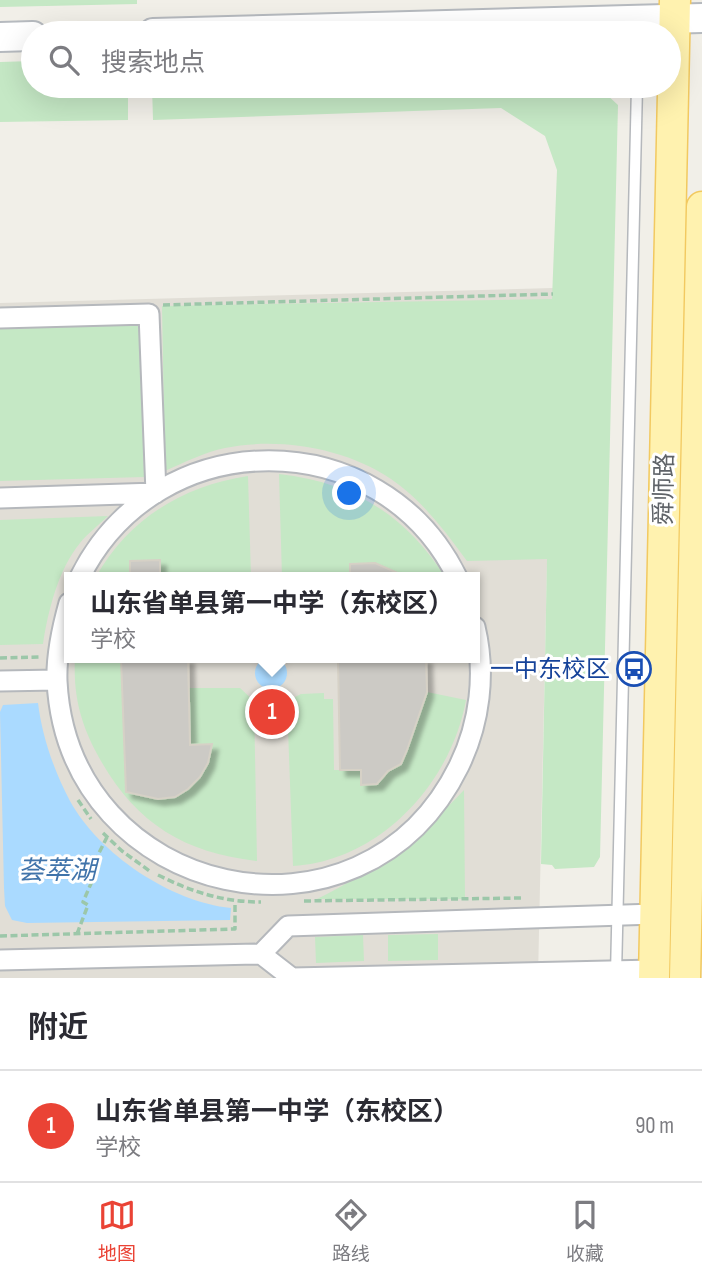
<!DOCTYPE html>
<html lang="zh">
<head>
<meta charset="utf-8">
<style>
  :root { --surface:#fff; --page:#f7f7f7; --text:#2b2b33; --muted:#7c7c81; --line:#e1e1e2; --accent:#ea4335 }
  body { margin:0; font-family:"Sofia Sans Condensed","Noto Sans SC",sans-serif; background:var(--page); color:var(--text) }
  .you { position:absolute; left:350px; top:494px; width:24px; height:24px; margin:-18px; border:5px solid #fff; border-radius:50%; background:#1a73e8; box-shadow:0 0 0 10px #1a73e833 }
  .badge { display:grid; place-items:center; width:46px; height:46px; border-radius:50%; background:var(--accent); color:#fff; font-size:23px; font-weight:700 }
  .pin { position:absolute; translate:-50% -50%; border:4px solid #fff; box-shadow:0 2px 7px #0006 }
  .popup { position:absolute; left:64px; top:572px; width:416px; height:91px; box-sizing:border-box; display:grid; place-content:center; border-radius:0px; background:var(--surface); filter:drop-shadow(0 2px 5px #0005); font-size:23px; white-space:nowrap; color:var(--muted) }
  .popup b { font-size:26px; color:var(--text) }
  .popup::after { content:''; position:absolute; left:50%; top:100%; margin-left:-14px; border:14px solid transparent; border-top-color:var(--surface) }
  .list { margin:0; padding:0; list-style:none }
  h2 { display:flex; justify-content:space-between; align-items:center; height:91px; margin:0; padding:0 28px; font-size:30px }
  h2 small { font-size:23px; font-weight:400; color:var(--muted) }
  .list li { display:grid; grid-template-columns:46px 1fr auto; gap:21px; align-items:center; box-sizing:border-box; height:112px; padding:0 28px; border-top:2px solid var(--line) }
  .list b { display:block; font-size:26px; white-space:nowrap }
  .list p { margin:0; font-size:23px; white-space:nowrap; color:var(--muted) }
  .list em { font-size:23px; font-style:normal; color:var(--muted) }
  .icon { flex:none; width:38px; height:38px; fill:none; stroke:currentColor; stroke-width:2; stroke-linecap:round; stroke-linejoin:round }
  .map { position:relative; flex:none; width:702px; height:978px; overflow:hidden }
  .search { position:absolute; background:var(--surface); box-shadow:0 7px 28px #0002; left:21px; right:21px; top:21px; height:77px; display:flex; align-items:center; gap:18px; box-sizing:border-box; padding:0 24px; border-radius:38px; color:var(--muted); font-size:26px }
  .sheet { height:203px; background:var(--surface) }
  nav { display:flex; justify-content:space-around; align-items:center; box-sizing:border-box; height:98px; border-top:2px solid var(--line); background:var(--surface); font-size:19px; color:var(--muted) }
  nav a { display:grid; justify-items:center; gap:4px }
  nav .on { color:var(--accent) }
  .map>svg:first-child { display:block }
</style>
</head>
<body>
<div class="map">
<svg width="702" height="978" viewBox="0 0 702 978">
  <defs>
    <filter id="shadow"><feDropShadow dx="6" dy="6" stdDeviation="2" flood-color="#0004"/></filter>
  </defs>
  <rect width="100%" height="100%" fill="#f1efe8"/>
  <path fill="#e1ded6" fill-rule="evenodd" d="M 553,288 L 538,978 L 0,978 L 0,303 ZM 69,577 L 475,577 L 475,658 L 69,658 Z"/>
  <path fill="#c5e8c5" d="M 0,0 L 137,0 L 137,4 L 0,7 Z
    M 33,61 L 33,86 L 128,86 L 128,120 L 0,122 L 0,62 Z
    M 152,86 L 589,86 L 606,94 L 618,105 L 600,857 L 594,867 L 555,869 L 552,865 L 541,864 L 547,559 L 467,561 C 445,531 422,500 391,479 C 345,448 279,437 225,448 C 205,452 185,462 165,471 L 162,306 L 552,299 L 557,170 L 545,136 L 501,108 L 153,120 Z
    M 140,323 L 144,477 L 0,481 L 0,327 Z
    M 279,474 C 352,482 406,515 445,577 L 402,577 L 400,574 L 375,563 L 350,564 L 350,577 L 282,577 Z
    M 248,476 L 251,577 L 96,577 C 128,519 183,486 248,476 Z
    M 108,516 C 99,525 88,533 80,543 C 58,570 48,611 43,644 L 0,645 L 0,520 Z
    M 75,658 L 233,658 L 188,660 L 189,688 L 240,688 L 254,701 L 257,861 C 185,853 137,824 101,761 C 81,726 73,697 75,658 Z
    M 427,692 L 466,700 C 451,783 380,861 293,866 L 287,701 L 301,694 L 324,693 L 324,699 L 333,699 L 334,770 L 361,770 L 362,785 L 377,784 L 388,771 L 401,764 Z
    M 464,790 L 465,899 L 317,899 C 374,871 421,836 464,790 Z
    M 438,934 L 438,960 L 388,961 L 388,935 Z
    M 363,935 L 364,961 L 316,963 L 315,937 Z"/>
  <path fill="#aadaff" d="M255 673a16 16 0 1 1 32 0a16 16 0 1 1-32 0Z
    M 38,703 C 42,736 54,771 70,801 C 99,854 171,902 231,908 L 230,920 L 27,923 L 12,920 L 5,906 L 4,888 L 0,712 L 3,705 Z"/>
  <path fill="#cccac5" stroke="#d6d1c6" stroke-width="2" filter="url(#shadow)" d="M 160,560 L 160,577 L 130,577 L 130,561 Z
    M 375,563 L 400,574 L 402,577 L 350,577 L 350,564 Z
    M 121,658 L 188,658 L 190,745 L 212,744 L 208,763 L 200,777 L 188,789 L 175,797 L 158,799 L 126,792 Z
    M 338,658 L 426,658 L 427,692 L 407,750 L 401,764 L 388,771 L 377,784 L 361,785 L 361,770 L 340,770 Z"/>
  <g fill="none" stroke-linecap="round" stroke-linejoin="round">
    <g stroke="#b5b8bc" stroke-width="13">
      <path id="lane" d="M 616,974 L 637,86"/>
    </g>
    <g stroke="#b5b8bc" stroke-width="23">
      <path id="street" d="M 0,318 L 149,314 L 156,493 L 0,498
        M 80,577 C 157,422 381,422 457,577
        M 69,603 C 62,628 56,654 57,681 C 68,899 362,964 459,766 C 480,723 486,673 475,627
        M 0,681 L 57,680
        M 261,954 L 288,926 L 655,914
        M 0,960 L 261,954 L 292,978 L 654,970"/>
    </g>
    <g stroke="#b6babf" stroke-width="32">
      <path id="secondary" d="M 153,33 L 702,18
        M 0,37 L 33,36"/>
    </g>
    <g stroke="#f2c960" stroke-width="33">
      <path id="primary" d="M 654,978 L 675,0
        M 685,978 L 702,207"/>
    </g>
    <path stroke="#9cc7a9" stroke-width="3.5" stroke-dasharray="7 3.5" stroke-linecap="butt" d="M 163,305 L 553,294
      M 0,658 L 40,657
      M 78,800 L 91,819
      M 103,833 L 122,851 L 151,872
      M 158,875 C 192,892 223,902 261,902
      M 304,901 L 523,898
      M 77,934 L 88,905 L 83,902 L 99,865 L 94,863 L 107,837
      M 0,936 L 235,929 L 235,902"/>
    <use href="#lane" stroke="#fff" stroke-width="10"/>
    <use href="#street" stroke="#fff" stroke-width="19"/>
    <use href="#secondary" stroke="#fff" stroke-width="28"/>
    <use href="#primary" stroke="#fff2af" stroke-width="30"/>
  </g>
  <defs>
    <g id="bus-ring" transform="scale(1.75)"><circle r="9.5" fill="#fff" stroke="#1a4fb4" stroke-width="1.5"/><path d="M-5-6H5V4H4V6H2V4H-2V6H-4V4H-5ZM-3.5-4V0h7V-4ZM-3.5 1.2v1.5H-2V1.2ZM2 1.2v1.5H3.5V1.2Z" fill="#1a4fb4"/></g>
  </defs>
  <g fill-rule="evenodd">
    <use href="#bus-ring" x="634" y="669"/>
  </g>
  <g text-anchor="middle" stroke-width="6" stroke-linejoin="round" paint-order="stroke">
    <g font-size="24" fill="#5f6368" stroke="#fff">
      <text transform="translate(664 489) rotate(-89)" y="8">舜师路</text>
    </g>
    <g font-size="24" fill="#164399" stroke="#fff" text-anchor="end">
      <text x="610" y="677">一中东校区</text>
    </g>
    <g font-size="26" font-style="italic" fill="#4174aa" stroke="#fff">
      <text x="57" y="879">荟萃湖</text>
    </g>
  </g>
</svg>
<div class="you"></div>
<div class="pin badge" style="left:272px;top:712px">1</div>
<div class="popup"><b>山东省单县第一中学（东校区）</b>学校</div>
<div class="search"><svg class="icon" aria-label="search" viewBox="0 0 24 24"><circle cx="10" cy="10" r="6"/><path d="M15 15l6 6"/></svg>搜索地点</div>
</div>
<section class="sheet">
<h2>附近<small></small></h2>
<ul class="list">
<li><span class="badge">1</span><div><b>山东省单县第一中学（东校区）</b><p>学校</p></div><em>90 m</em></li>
</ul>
</section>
<nav>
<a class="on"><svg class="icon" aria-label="map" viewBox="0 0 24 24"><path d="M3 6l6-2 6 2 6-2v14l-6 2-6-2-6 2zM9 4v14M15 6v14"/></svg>地图</a>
<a><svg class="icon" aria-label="directions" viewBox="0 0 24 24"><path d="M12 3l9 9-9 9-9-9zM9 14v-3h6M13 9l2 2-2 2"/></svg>路线</a>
<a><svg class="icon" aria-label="saved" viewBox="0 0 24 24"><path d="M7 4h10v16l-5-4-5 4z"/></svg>收藏</a>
</nav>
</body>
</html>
